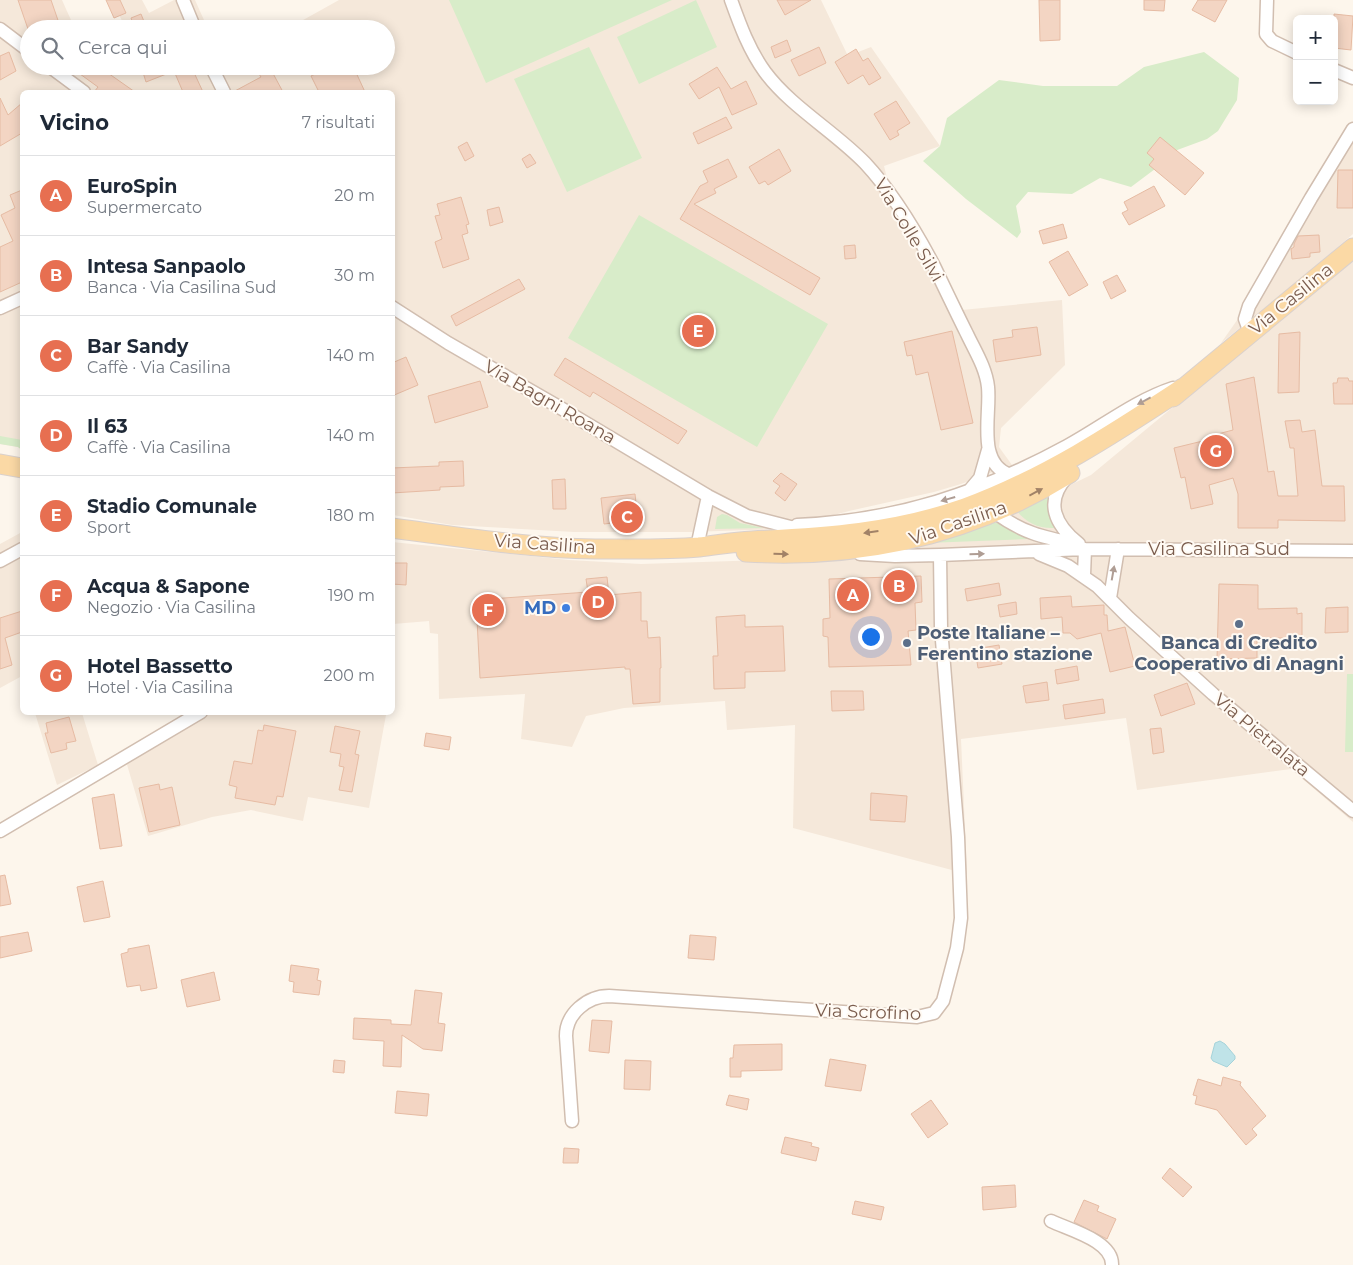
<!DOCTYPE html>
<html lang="it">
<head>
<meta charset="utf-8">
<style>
  :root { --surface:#fff; --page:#f6f6f7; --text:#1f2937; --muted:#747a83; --line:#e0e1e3; --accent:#e76f51 }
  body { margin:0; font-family:Montserrat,sans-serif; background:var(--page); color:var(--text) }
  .controls { position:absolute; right:15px; top:15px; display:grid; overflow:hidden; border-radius:8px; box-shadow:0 2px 12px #0003 }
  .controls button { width:45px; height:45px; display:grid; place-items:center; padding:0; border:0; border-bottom:1px solid var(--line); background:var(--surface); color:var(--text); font:25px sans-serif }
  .you { position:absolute; left:870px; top:636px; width:18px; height:18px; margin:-12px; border:4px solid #fff; border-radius:50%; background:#1a73e8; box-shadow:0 0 0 8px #1a73e833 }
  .badge { display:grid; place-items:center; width:32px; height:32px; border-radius:50%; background:var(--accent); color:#fff; font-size:16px; font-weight:700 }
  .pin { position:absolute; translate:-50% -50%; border:2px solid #fff; box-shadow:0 1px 5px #0006 }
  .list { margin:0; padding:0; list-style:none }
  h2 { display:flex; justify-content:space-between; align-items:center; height:65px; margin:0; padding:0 20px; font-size:21px }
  h2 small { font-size:16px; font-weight:400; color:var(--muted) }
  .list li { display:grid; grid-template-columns:32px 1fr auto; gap:15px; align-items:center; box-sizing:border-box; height:80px; padding:0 20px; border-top:1px solid var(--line) }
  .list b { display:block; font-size:19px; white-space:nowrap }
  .list p { margin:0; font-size:16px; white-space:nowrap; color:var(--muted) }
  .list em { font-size:16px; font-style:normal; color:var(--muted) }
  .icon { flex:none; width:28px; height:28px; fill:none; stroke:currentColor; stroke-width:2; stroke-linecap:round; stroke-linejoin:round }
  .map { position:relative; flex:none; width:1353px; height:1265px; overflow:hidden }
  .search { position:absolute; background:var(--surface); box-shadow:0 2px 12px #0003; left:20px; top:20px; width:375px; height:55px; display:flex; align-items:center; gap:12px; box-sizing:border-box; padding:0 18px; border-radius:28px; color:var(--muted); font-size:19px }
  .panel { position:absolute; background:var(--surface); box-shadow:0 2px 12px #0003; left:20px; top:90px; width:375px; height:625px; border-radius:8px }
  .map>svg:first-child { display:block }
</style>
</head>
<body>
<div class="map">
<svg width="1353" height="1265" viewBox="0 0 1353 1265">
  <rect width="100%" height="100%" fill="#fdf6ec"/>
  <path fill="#f5e8da" d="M 0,0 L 62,0 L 75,29 L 29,29 L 29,66 L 386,66 L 386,29 L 287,29 L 339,0 L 821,0 L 848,56 L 871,47 L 940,146 L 884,166 L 888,182 L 932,249 L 962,310 L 1062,300 L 1065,365 L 1001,428 L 999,447 L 1012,465 L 961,484 L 934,492 L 849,511 L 781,529 L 690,532 L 574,532 L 452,525 L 393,515 L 392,92 L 22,92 L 22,450 L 18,447 L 0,444 Z
    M 112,0 L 142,0 L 149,13 L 174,0 L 195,0 L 208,29 L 116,29 L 124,25 Z
    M 1353,124 L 1353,234 L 1290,288 L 1221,343 L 1247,306 Z
    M 1353,258 L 1353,822 L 1291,769 L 1137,790 L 1126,718 L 961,739 L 967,874 L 793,828 L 795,725 L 727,730 L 725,701 L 624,708 L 586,716 L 572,747 L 521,739 L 525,694 L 439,699 L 438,634 L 430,633 L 429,621 L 393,624 L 392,542 L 569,560 L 641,564 L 823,558 L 1033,503 L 1091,475 Z
    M 22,532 L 22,676 L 0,688 L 0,544 Z
    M 380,712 L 386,715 L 369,808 L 308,797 L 303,821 L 251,810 L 212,817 L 148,836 L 123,751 L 187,713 Z
    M 35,713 L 82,713 L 98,765 L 57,785 Z"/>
  <path fill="#d8ecc9" d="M 449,0 L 672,0 L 486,83 Z
    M 696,0 L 717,47 L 639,84 L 617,37 Z
    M 589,47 L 642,158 L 567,192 L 514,79 Z
    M 1204,52 L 1239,78 L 1237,100 L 1218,131 L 1207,139 L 1161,156 L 1155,169 L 1131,187 L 1100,178 L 1072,194 L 1028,192 L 1016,206 L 1021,232 L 1017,238 L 966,199 L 923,161 L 940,146 L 947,118 L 999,80 L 1043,86 L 1117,86 L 1144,67 Z
    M 639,215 L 828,324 L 757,447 L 568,338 Z
    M 0,436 L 22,440 L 22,450 L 18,447 L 0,444 Z
    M 1050,494 L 1056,528 L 1055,528 C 1040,529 1026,523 1017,511 Z
    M 722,514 L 727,515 L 740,523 L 764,528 L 715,529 L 717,517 Z
    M 994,522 L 1006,527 L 1030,539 L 926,543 Z
    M 1347,674 L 1353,674 L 1353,752 L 1345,752 Z"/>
  <path fill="#bfe3e8" stroke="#a5d3da" d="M 1220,1041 L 1225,1044 L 1235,1056 L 1235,1059 L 1227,1067 L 1213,1061 L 1211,1058 L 1215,1043 Z"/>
  <path fill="#f3d5c3" stroke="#e6bba3" d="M 18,0 L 51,0 L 61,29 L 28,29 Z
    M 106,0 L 120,0 L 126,13 L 114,18 Z
    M 777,0 L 811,0 L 785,15 Z
    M 1039,0 L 1060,0 L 1060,40 L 1040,41 Z
    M 1144,0 L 1165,0 L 1164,11 L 1144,10 Z
    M 1198,0 L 1227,0 L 1215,22 L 1192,10 Z
    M 141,14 L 147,29 L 135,29 L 131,18 Z
    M 1334,14 L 1353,16 L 1351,50 L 1334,48 Z
    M 787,40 L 791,51 L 775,58 L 771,47 Z
    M 819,47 L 826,63 L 799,76 L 791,60 Z
    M 856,49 L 863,61 L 868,58 L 881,78 L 869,85 L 863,75 L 848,84 L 835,62 Z
    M 9,52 L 16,71 L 0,80 L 0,56 Z
    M 69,66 L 98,66 L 135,92 L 94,92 L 98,87 Z
    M 141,66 L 191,66 L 203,92 L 183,92 L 174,71 L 146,82 Z
    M 266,66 L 269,66 L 283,92 L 233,92 L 261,77 L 257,71 Z
    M 332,66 L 353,66 L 365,92 L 319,92 L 311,76 Z
    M 717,67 L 731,89 L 746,81 L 757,104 L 732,115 L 719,87 L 699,99 L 689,84 Z
    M 0,98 L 8,115 L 22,103 L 22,133 L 0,146 Z
    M 896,101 L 910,123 L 897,131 L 899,135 L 890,140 L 874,114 Z
    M 726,117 L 732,128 L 698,144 L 693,133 Z
    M 1160,137 L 1204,173 L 1185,195 L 1149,165 L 1154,159 L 1147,153 Z
    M 467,142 L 474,156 L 465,161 L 458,147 Z
    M 779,149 L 791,171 L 768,185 L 765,181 L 759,184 L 749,167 Z
    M 530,154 L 536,163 L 527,168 L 522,159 Z
    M 728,159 L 737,177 L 714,189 L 716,193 L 694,204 L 820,278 L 810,295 L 680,219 L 700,186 L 708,182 L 703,171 Z
    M 1338,170 L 1353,170 L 1353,208 L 1337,208 Z
    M 1154,186 L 1165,206 L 1129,225 L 1122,213 L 1128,210 L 1124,202 Z
    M 22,190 L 22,282 L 0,292 L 0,247 L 13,241 L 1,215 L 15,208 L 10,195 Z
    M 461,197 L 469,224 L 466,225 L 468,233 L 462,235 L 469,259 L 443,268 L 435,242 L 442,239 L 435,216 L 440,215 L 437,204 Z
    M 499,207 L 503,222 L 490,226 L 487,210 Z
    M 1063,224 L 1067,238 L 1043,244 L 1039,231 Z
    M 1319,235 L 1320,252 L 1310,253 L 1310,257 L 1292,259 L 1291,249 L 1294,247 L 1294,244 L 1298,236 Z
    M 855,245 L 856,258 L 845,259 L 844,246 Z
    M 1068,251 L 1088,285 L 1069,296 L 1049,262 Z
    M 1117,275 L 1126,291 L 1111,299 L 1103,282 Z
    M 519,279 L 525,289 L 456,326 L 451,316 Z
    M 1037,327 L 1041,355 L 996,362 L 993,340 L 1013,337 L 1012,330 Z
    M 952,331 L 973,423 L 941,430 L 928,372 L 916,375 L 912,355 L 907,356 L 904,342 Z
    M 1300,332 L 1299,392 L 1278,393 L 1279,334 Z
    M 406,357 L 418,385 L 392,396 L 392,363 Z
    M 565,358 L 687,431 L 678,444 L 593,392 L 590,397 L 554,375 Z
    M 1254,377 L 1268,472 L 1274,471 L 1278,496 L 1298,496 L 1294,448 L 1290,448 L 1285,421 L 1300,420 L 1302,432 L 1315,430 L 1322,486 L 1344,486 L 1345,521 L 1278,520 L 1278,528 L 1238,528 L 1238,494 L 1233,478 L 1209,485 L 1213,504 L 1191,509 L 1185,477 L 1181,478 L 1174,448 L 1215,438 L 1214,435 L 1233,430 L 1226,384 Z
    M 1338,378 L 1348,378 L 1349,381 L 1353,381 L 1353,404 L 1334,404 L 1333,383 L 1337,383 Z
    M 480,381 L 488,407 L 435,423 L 428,396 Z
    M 463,461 L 464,486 L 440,487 L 440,490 L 392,493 L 392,468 L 439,466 L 439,462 Z
    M 781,473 L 797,484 L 785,501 L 775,493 L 780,486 L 773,481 Z
    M 565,479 L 566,509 L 553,509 L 552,480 Z
    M 635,494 L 638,520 L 604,524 L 601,498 Z
    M 392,563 L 407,563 L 406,585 L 392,584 Z
    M 921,576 L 922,602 L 915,603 L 916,630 L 908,631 L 911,665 L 829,667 L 828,637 L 823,636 L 823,619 L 830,618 L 829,579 Z
    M 607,577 L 609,595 L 641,592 L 641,621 L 647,621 L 648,638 L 660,637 L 661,668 L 660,668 L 660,702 L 633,704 L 630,669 L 625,669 L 625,667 L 480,678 L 476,600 L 588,592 L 586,579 Z
    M 999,583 L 1001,595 L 967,601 L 965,589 Z
    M 1219,584 L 1258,585 L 1258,609 L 1297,608 L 1297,614 L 1302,613 L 1302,638 L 1257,638 L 1257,658 L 1217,659 Z
    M 1071,596 L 1072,607 L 1104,605 L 1104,615 L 1107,615 L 1108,631 L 1125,627 L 1135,666 L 1110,672 L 1101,633 L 1077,639 L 1070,633 L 1063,633 L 1062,617 L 1041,619 L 1040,598 Z
    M 1016,602 L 1017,614 L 1000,617 L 998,605 Z
    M 1348,607 L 1348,632 L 1325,633 L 1326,608 Z
    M 22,611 L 22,632 L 5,638 L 12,665 L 0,669 L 0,618 Z
    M 745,615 L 745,627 L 783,626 L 785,671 L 745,672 L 745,688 L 714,689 L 713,656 L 718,656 L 716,617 Z
    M 999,645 L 1002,664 L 978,668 L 975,649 Z
    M 1077,666 L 1079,680 L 1057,684 L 1055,670 Z
    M 1047,682 L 1049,700 L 1026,703 L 1023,686 Z
    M 1187,683 L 1195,704 L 1161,716 L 1154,695 Z
    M 831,691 L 863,691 L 864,710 L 832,711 Z
    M 1103,699 L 1105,713 L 1065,719 L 1063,705 Z
    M 69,717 L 76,741 L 66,743 L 67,749 L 51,753 L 45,733 L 48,733 L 46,723 Z
    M 264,725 L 296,731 L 283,797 L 277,796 L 275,805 L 235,798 L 237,787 L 229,785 L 234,761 L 252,764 L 258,730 L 263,731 Z
    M 335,726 L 360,731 L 355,754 L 359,755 L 352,792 L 339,790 L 344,767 L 339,766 L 341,754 L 330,752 Z
    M 1161,728 L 1164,752 L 1153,754 L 1150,729 Z
    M 426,733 L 451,737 L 449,750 L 424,746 Z
    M 159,784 L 160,790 L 172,787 L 180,825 L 149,832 L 139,788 Z
    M 871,793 L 907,796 L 905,822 L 870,820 Z
    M 114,794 L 122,846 L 100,849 L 92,798 Z
    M 5,875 L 11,904 L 0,906 L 0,876 Z
    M 103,881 L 110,917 L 84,922 L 77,887 Z
    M 28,932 L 32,951 L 0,958 L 0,937 Z
    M 690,935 L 716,937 L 714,960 L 688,958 Z
    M 149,945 L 157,988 L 141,991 L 140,985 L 127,987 L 121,954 L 128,952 L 128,949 Z
    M 291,965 L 319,969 L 317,980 L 321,981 L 319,995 L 293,992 L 294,982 L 289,981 Z
    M 214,972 L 220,1000 L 187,1007 L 181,980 Z
    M 415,990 L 442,993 L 438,1023 L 445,1024 L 442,1051 L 423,1049 L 402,1035 L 401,1067 L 383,1066 L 384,1041 L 353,1039 L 354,1018 L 391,1020 L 391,1024 L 411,1025 Z
    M 592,1020 L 612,1021 L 609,1053 L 589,1051 Z
    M 782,1044 L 782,1070 L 741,1071 L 741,1077 L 730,1077 L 730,1058 L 733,1058 L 734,1045 Z
    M 830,1059 L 866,1065 L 861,1091 L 825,1086 Z
    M 334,1060 L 345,1061 L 344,1073 L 333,1072 Z
    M 625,1060 L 651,1061 L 650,1090 L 624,1089 Z
    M 1223,1077 L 1241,1082 L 1240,1085 L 1266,1116 L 1252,1129 L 1257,1135 L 1246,1145 L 1217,1110 L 1195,1104 L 1197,1096 L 1193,1095 L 1198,1079 L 1221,1086 Z
    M 397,1091 L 429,1094 L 427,1116 L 395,1113 Z
    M 729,1095 L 749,1099 L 747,1110 L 726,1105 Z
    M 931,1100 L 948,1124 L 928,1138 L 911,1114 Z
    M 785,1137 L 812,1143 L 811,1146 L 819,1148 L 816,1161 L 781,1153 Z
    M 564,1148 L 579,1149 L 578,1163 L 563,1163 Z
    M 1170,1168 L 1192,1187 L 1183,1197 L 1162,1178 Z
    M 1015,1185 L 1016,1207 L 983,1210 L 982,1187 Z
    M 1084,1200 L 1099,1206 L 1097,1211 L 1116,1219 L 1107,1239 L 1074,1222 Z
    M 855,1201 L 884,1207 L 881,1220 L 852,1214 Z"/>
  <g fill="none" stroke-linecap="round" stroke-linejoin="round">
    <g stroke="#d1beb0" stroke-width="15">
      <path id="street" d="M 183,0 L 195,29
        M 731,0 C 740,25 749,50 765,72 C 791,107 834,131 865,163 C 893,193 915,230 934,266 C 945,289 956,312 967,334 C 975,351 986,368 988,387 C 991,415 976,463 1010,475
        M 1267,0 L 1266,34 L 1272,41 L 1297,53
        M 0,29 L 29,51
        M 49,66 L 84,92
        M 211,66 L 224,92
        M 1334,70 L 1353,78
        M 392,307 L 448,343 L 559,407 L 708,496 L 747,516 L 814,533
        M 0,308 L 22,298
        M 1250,333 L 1245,319 L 1249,306 L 1311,198 L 1353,129
        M 1067,477 C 1044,502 1055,525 1079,544
        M 969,491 L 980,478 L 988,450
        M 989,513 L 994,512 C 1023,533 1042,537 1076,544
        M 797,525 C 895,521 981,493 1067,446 C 1102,427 1134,401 1173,388
        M 697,547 L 708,496
        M 860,554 L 895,556 L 940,555 L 1085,549 L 1353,551
        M 1039,554 L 1068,566 L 1097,586 L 1129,618 L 1213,694 L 1353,811
        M 0,561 L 22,549
        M 1084,575 L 1085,549
        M 1110,598 L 1118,549
        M 0,831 L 201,712
        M 572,1121 L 566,1036 C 566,1014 587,996 609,996 L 917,1017 L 934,1013 L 943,1001 L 957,948 L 961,918 L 958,837 L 941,628 L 940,555
        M 1051,1221 C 1070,1230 1113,1241 1112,1265"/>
    </g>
    <g stroke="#dad1cd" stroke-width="21">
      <path id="primary" d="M 1173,397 L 1353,248
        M 0,464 L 22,468
        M 392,528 C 460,537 527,548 595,549 C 629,549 665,550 699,547 C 717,545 734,542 752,541 C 826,537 894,533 965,508 C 1044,479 1113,434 1183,388
        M 746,552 C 862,559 971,534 1070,473"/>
    </g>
    <use href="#street" stroke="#fff" stroke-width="12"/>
    <use href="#primary" stroke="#fbd9a5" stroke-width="19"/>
  </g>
  <defs><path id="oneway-solid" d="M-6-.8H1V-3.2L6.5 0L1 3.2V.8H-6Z" transform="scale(1.25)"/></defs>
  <g fill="#af9d94">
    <use href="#oneway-solid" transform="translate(1144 401) rotate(152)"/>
    <use href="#oneway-solid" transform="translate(948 499) rotate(164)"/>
    <use href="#oneway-solid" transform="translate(977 554) rotate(-2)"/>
    <use href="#oneway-solid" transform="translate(1113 573) rotate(-80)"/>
  </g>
  <g fill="#a18267">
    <use href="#oneway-solid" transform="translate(1036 492) rotate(-28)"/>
    <use href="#oneway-solid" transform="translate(871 532) rotate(172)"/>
    <use href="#oneway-solid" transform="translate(781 554) rotate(2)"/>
  </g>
  <circle fill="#3f7fe0" stroke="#fffaf3" stroke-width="2" cx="566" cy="608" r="5"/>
  <g fill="#5c6f8a" stroke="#fffaf3" stroke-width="2">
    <circle cx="1239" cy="624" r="5"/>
    <circle cx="907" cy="643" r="5"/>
  </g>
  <g text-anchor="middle" stroke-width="4" stroke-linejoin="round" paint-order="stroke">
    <g font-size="18" fill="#7a5c4d" stroke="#fffaf3">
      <text transform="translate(909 230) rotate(59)" y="6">Via Colle Silvi</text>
      <text transform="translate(1291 299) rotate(-39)" y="6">Via Casilina</text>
      <text transform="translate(550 402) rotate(30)" y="6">Via Bagni Roana</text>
      <text transform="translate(958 523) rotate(-19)" y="6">Via Casilina</text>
      <text transform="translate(545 544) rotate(4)" y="6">Via Casilina</text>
      <text x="1219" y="555">Via Casilina Sud</text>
      <text transform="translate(1262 735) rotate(40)" y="6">Via Pietralata</text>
      <text transform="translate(868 1012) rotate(2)" y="6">Via Scrofino</text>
    </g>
    <g font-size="18" font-weight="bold" fill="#366cbe" stroke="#fffaf3" text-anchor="end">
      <text x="556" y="614">MD</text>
    </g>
    <g font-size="18" font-weight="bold" fill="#4e5e75" stroke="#fffaf3" text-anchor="start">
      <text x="917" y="639">Poste Italiane –<tspan x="917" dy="21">Ferentino stazione</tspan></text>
      <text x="1239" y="649" text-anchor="middle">Banca di Credito<tspan x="1239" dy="21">Cooperativo di Anagni</tspan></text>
    </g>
  </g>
</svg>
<div class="controls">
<button>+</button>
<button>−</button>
</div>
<div class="you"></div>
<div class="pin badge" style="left:853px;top:595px">A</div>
<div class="pin badge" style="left:899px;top:586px">B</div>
<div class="pin badge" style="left:627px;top:517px">C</div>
<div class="pin badge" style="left:598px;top:602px">D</div>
<div class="pin badge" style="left:698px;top:331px">E</div>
<div class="pin badge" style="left:488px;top:610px">F</div>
<div class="pin badge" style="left:1216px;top:451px">G</div>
<div class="search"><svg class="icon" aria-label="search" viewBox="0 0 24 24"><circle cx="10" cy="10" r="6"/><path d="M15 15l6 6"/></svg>Cerca qui</div>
<section class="panel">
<h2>Vicino<small>7 risultati</small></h2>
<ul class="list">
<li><span class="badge">A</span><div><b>EuroSpin</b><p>Supermercato</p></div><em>20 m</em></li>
<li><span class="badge">B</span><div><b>Intesa Sanpaolo</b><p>Banca · Via Casilina Sud</p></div><em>30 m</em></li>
<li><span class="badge">C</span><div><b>Bar Sandy</b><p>Caffè · Via Casilina</p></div><em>140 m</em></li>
<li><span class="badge">D</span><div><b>Il 63</b><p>Caffè · Via Casilina</p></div><em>140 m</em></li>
<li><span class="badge">E</span><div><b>Stadio Comunale</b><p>Sport</p></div><em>180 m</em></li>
<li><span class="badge">F</span><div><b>Acqua &amp; Sapone</b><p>Negozio · Via Casilina</p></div><em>190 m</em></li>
<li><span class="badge">G</span><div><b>Hotel Bassetto</b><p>Hotel · Via Casilina</p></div><em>200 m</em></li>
</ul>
</section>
</div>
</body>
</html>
